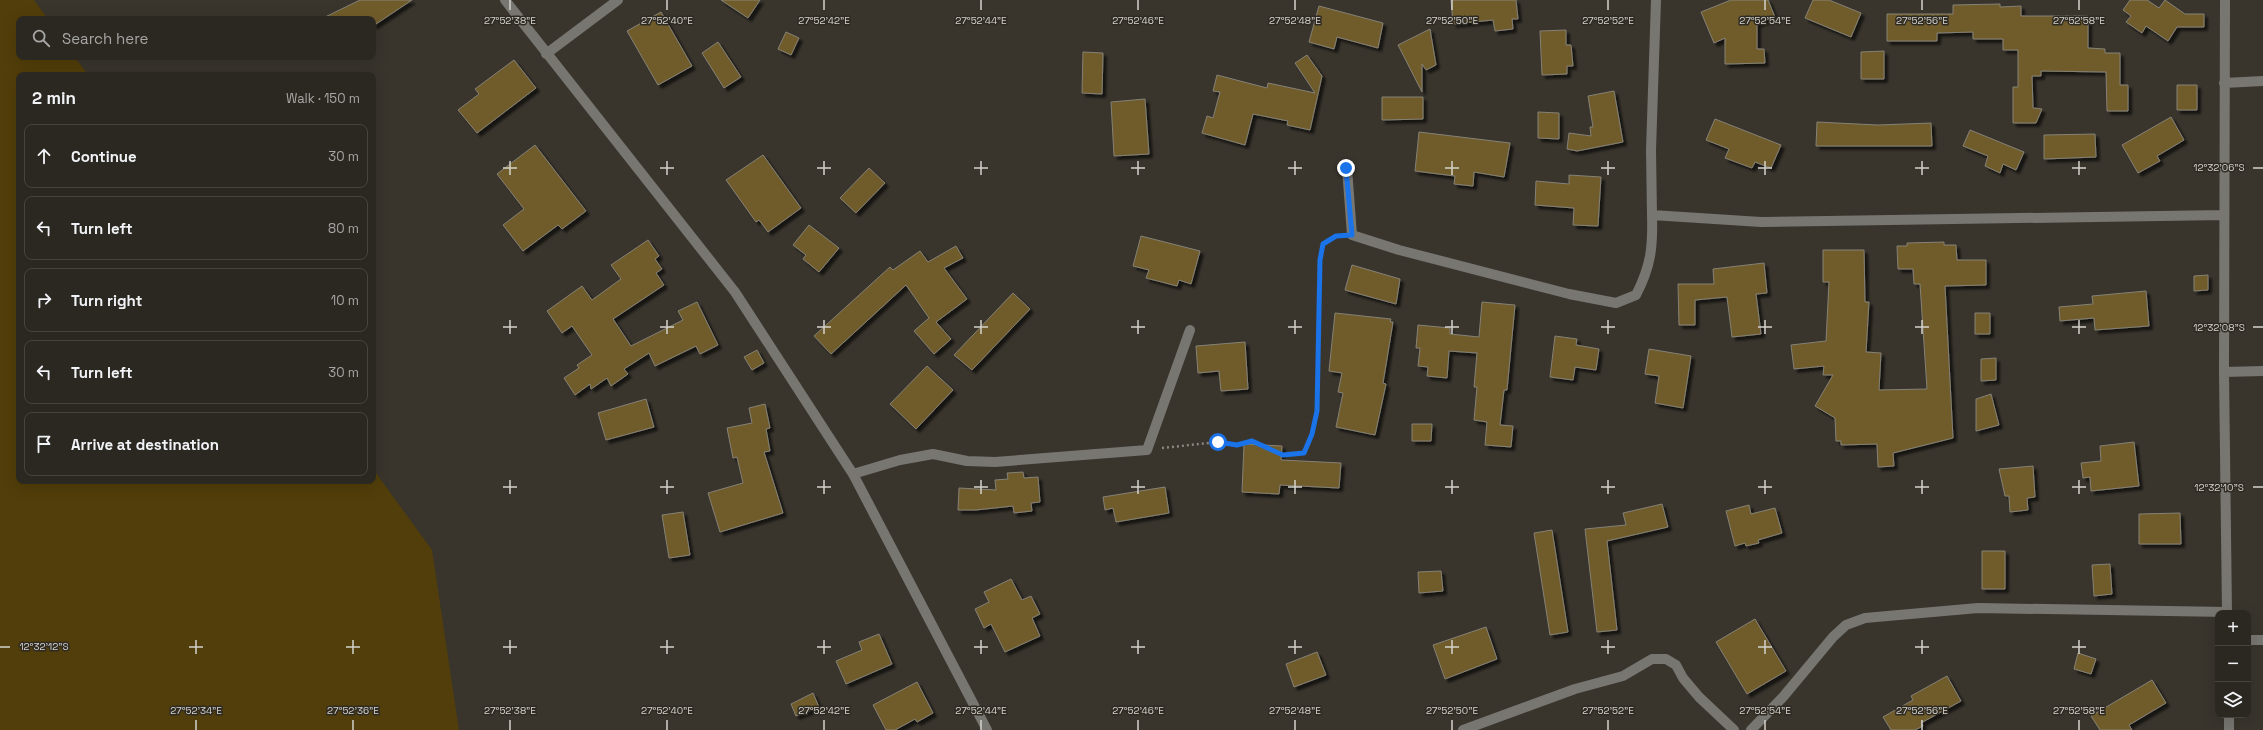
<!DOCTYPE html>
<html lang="en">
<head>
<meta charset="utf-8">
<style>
  :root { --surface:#2b2822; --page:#33302a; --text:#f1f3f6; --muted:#a6a6a5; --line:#474440 }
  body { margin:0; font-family:"Space Grotesk",sans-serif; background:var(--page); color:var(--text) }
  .controls { position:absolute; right:12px; bottom:12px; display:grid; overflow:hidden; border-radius:8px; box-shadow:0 4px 16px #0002 }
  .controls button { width:36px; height:36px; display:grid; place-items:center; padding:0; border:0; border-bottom:1px solid var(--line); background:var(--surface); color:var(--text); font:20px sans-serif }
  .stop { position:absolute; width:12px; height:12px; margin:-9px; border:3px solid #1a73e8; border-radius:50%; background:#fff }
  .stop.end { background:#1a73e8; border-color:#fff; box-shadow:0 1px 4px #0008 }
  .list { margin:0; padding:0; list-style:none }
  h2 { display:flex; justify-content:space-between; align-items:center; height:52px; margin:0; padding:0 16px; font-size:17px }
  h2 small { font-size:13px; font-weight:400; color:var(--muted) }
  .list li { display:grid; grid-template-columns:26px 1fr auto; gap:12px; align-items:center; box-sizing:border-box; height:64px; margin:0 8px 8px; padding:0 8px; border:1px solid var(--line); border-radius:8px }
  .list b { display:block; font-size:15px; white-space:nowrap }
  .list em { font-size:13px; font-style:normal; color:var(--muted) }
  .icon { flex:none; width:22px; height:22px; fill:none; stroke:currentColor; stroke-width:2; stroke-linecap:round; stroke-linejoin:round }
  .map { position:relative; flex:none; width:2263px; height:730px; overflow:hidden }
  .search { position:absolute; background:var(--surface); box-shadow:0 4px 16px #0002; left:16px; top:16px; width:360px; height:44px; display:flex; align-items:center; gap:10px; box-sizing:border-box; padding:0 14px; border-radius:8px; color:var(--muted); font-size:15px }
  .panel { position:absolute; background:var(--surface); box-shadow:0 4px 16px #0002; left:16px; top:72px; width:360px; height:412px; border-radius:8px }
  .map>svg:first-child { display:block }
</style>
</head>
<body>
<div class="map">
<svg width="2263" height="730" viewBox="0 0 2263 730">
  <defs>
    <filter id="shadow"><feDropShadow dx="3.5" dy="3.5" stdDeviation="1" flood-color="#0009"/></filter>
  </defs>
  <rect width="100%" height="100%" fill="#39352d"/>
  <path fill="#513e0a" d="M 0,0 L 34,0 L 48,19 L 19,19 L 19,57 L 75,57 L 88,75 L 19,75 L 19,481 L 373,481 L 373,469 L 432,550 L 459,730 L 0,730 Z"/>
  <path fill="#705c29" stroke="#858177" filter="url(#shadow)" d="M 360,0 L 412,0 L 373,26 L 373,19 L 321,19 Z
    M 721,0 L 760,0 L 748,18 Z
    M 1451,0 L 1516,0 L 1518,19 L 1512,19 L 1513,29 L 1495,31 L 1493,20 L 1453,24 Z
    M 1731,0 L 1768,0 L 1775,17 L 1757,24 L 1757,49 L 1764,49 L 1765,63 L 1725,64 L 1725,38 L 1714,43 L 1701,12 Z
    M 1813,0 L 1829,0 L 1861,13 L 1851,37 L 1805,18 Z
    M 2130,0 L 2147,0 L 2159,8 L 2165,0 L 2185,14 L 2204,14 L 2204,27 L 2177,27 L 2168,41 L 2146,26 L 2142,33 L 2126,22 L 2131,16 L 2123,10 Z
    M 2000,4 L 2000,7 L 2021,6 L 2021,16 L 2088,16 L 2088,48 L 2105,49 L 2105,53 L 2120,53 L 2120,85 L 2128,85 L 2128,111 L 2107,111 L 2106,72 L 2041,71 L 2041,76 L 2032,76 L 2033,108 L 2042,109 L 2036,123 L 2013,123 L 2013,87 L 2018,87 L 2018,50 L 2003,50 L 2003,39 L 1973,39 L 1973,32 L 1937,33 L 1937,41 L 1887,41 L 1887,14 L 1953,14 L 1953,5 Z
    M 1319,6 L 1383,23 L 1378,48 L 1337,37 L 1334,49 L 1309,42 Z
    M 661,12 L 692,66 L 658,85 L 627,31 Z
    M 1430,29 L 1436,65 L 1426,70 L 1422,64 L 1422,92 L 1398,45 Z
    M 1566,30 L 1566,45 L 1571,45 L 1573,66 L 1567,66 L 1567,74 L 1542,75 L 1540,31 Z
    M 786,32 L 799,38 L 791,55 L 778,49 Z
    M 718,42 L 741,77 L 724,88 L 702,53 Z
    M 1884,51 L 1884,79 L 1861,79 L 1861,52 Z
    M 1083,52 L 1103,53 L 1102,94 L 1082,93 Z
    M 1307,55 L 1322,76 L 1310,130 L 1287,125 L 1288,121 L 1253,114 L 1245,145 L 1202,133 L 1207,116 L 1213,118 L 1220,92 L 1213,91 L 1217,75 L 1267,88 L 1268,83 L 1315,93 L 1295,63 Z
    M 514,60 L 536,88 L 477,133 L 458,110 L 479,94 L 475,89 Z
    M 2177,85 L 2197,85 L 2197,110 L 2177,110 Z
    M 1614,91 L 1623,142 L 1577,151 L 1567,149 L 1569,133 L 1591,136 L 1590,127 L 1593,127 L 1588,96 Z
    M 1382,97 L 1423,97 L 1423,119 L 1382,120 Z
    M 1145,99 L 1149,154 L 1114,156 L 1111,102 Z
    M 1538,112 L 1559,113 L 1559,139 L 1538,138 Z
    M 2171,117 L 2184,140 L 2157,156 L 2160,161 L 2138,173 L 2122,145 Z
    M 1715,119 L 1781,145 L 1771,168 L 1755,162 L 1752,168 L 1725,158 L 1729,149 L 1706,140 Z
    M 1817,122 L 1878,125 L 1931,123 L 1932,146 L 1816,146 Z
    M 1970,130 L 2024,152 L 2016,170 L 2003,164 L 2000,173 L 1985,166 L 1988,156 L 1963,146 Z
    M 1419,132 L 1510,143 L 1504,177 L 1474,172 L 1473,186 L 1454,184 L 1455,176 L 1415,171 Z
    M 2095,134 L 2096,157 L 2044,159 L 2044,135 Z
    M 535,145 L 586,211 L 562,229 L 558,225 L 523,251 L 503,225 L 524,209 L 497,174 Z
    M 763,155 L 801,208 L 768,232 L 759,220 L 756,222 L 726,180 Z
    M 869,168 L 885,183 L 856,213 L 840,198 Z
    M 1569,175 L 1601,177 L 1598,226 L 1573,225 L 1574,208 L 1535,205 L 1536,181 L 1569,184 Z
    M 809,225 L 839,248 L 819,272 L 803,259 L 806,255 L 793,245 Z
    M 1141,236 L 1200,251 L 1191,284 L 1179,280 L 1177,286 L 1146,278 L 1149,270 L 1133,266 Z
    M 648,240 L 659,256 L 655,259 L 662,269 L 656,273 L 664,285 L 613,319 L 631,346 L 683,320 L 678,311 L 697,302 L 718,345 L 700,354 L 696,346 L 655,366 L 649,353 L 624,369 L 628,374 L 611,386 L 607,378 L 591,389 L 590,384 L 575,395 L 564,378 L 579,368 L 577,365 L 592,355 L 572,326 L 562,333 L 547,311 L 582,286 L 592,300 L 621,279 L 611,265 Z
    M 1944,242 L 1944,245 L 1956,245 L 1957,260 L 1986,260 L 1986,285 L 1945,286 L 1953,438 L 1893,453 L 1894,466 L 1878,467 L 1877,444 L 1841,445 L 1841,441 L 1836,441 L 1835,418 L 1815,406 L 1833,375 L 1823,375 L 1824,366 L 1794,369 L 1791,345 L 1826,341 L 1829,282 L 1823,282 L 1823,250 L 1864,250 L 1865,302 L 1869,302 L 1866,352 L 1881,353 L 1879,390 L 1927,389 L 1920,284 L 1914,284 L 1913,269 L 1898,269 L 1897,246 L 1907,246 L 1907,243 Z
    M 956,246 L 963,258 L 944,268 L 967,299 L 936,322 L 951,339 L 934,354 L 914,331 L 929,318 L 906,285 L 831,354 L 814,336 L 890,267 L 893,270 L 920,251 L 928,262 Z
    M 1764,263 L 1767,293 L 1756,294 L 1761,334 L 1732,337 L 1727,297 L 1695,300 L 1695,325 L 1679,325 L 1678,284 L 1714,284 L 1713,269 Z
    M 1352,265 L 1400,279 L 1396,304 L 1345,290 Z
    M 2208,275 L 2208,290 L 2194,291 L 2194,276 Z
    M 2146,291 L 2149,326 L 2095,330 L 2094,318 L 2060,321 L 2059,307 L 2093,304 L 2092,296 Z
    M 1013,293 L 1030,309 L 972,370 L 954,355 Z
    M 1482,302 L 1515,305 L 1507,390 L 1504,390 L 1500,425 L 1513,426 L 1511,447 L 1485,445 L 1487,422 L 1474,420 L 1477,387 L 1474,387 L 1477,353 L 1449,351 L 1447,378 L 1427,376 L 1428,367 L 1418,366 L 1420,348 L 1416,348 L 1418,325 L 1450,328 L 1450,334 L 1479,337 Z
    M 1335,313 L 1391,319 L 1390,322 L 1393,322 L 1383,383 L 1386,384 L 1375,435 L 1336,427 L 1343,393 L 1338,392 L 1342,373 L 1329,371 Z
    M 1975,313 L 1990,313 L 1990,334 L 1975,334 Z
    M 1555,336 L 1577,339 L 1576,345 L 1599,349 L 1596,370 L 1575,367 L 1573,380 L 1550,377 Z
    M 1245,342 L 1248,389 L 1221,391 L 1219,371 L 1198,373 L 1196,346 Z
    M 1649,349 L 1691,356 L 1683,408 L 1655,403 L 1659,376 L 1645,374 Z
    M 757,350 L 764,363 L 752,370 L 744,357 Z
    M 1996,358 L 1996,380 L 1981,381 L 1981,359 Z
    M 927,366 L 953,390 L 916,429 L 890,404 Z
    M 1991,394 L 1999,425 L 1976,431 L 1976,399 Z
    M 646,399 L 654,427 L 606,440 L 598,413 Z
    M 765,404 L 770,428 L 766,429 L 770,451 L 764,452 L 783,513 L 720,532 L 708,493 L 743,483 L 737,457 L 733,458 L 727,428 L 752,423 L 749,408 Z
    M 1412,424 L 1432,424 L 1431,441 L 1412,441 Z
    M 2134,442 L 2139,486 L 2091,491 L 2090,477 L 2083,478 L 2081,463 L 2101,461 L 2100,446 Z
    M 1244,444 L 1282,446 L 1281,460 L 1341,463 L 1339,488 L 1280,485 L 1279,494 L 1242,492 Z
    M 2033,466 L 2035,497 L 2027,498 L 2028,510 L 2010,512 L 2009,496 L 2005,496 L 1999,469 Z
    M 1023,472 L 1024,478 L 1038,477 L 1040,502 L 1031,503 L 1032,511 L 1014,513 L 1013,506 L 976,510 L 958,510 L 959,488 L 996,490 L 995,480 L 1008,479 L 1007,473 Z
    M 1165,487 L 1169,513 L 1116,522 L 1113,508 L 1105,510 L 1103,497 Z
    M 1662,504 L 1668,527 L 1607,541 L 1617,630 L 1597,632 L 1585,529 L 1626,525 L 1623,513 Z
    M 1749,505 L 1751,514 L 1775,508 L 1782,533 L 1758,540 L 1759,543 L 1746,546 L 1745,543 L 1735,546 L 1726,511 Z
    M 683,512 L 690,555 L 669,558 L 662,515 Z
    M 2180,513 L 2181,544 L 2139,544 L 2139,514 Z
    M 1552,530 L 1568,632 L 1550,635 L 1534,533 Z
    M 1982,551 L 2005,551 L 2005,589 L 1982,589 Z
    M 2110,564 L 2112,594 L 2094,596 L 2092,565 Z
    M 1441,571 L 1443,591 L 1419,593 L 1418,572 Z
    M 1011,579 L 1022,600 L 1031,596 L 1040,614 L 1032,618 L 1040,636 L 1005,652 L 991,624 L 984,628 L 975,609 L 989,602 L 984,592 Z
    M 1755,619 L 1786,671 L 1747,694 L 1716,642 Z
    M 1486,627 L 1497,659 L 1445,679 L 1433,645 Z
    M 879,634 L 892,664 L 846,684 L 836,661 L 862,650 L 859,642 Z
    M 1317,652 L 1326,675 L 1294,687 L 1286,664 Z
    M 2078,653 L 2096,659 L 2091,674 L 2074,669 Z
    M 1947,676 L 1961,701 L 1921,723 L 1923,726 L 1915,730 L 1891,730 L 1883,717 L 1913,700 L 1911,696 Z
    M 2152,680 L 2166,703 L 2129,725 L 2132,730 L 2100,730 L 2091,716 Z
    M 917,682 L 933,713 L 917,722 L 915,719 L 895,730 L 886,730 L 873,705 Z
    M 813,693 L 819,707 L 796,716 L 791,704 Z"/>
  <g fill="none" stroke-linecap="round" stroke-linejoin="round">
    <path stroke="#89867f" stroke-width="2.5" stroke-dasharray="2 3" stroke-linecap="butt" d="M 1162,448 L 1218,442 L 1237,445 L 1252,441 L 1283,455 L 1304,453 L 1312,435 L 1317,411 L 1320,261 L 1323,244 L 1340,235"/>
    <path stroke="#777671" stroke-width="10" d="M 505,0 L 735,292 L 853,474 L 987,730
      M 1656,0 L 1651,150 L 1652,215 L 1761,222 L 2224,215
      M 2225,0 L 2224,372 L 2227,613
      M 546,54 L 618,0
      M 2224,83 L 2263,81
      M 1347,168 L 1352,235 L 1399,250 L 1569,294 L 1616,303 L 1636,295 C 1651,266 1653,247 1652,215
      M 2224,372 L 2263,371
      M 853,474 L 900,460 L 933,454 L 967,461 L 995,462 L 1147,450 L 1190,330
      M 2248,640 L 2263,640
      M 2229,715 L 2229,730
      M 1463,730 L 1575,689 L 1623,676 L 1652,659 L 1666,659 L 1676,665 L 1683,678 L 1699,697 L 1734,730
      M 1751,730 L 1783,697 L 1833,637 L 1846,625 L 1865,618 L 1978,608 L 2227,612"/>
  </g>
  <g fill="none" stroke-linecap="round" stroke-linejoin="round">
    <path stroke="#1a73e8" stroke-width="5" d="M 1218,442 L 1237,445 L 1252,441 L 1283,455 L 1304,453 L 1312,434 L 1317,411 L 1320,260 L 1323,244 L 1336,236 L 1352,235 L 1346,168"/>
  </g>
  <path fill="none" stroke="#d4d2cc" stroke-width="1.5" d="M 510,0 L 510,10M 667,0 L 667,10M 824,0 L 824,10M 981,0 L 981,10M 1138,0 L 1138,10M 1295,0 L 1295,10M 1452,0 L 1452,10M 1608,0 L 1608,10M 1765,0 L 1765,10M 1922,0 L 1922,10M 2079,0 L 2079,10M 510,161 L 510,175M 667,161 L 667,175M 824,161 L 824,175M 981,161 L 981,175M 1138,161 L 1138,175M 1295,161 L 1295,175M 1452,161 L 1452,175M 1608,161 L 1608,175M 1765,161 L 1765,175M 1922,161 L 1922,175M 2079,161 L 2079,175M 503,168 L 517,168M 660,168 L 674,168M 817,168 L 831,168M 974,168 L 988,168M 1131,168 L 1145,168M 1288,168 L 1302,168M 1445,168 L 1459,168M 1601,168 L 1615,168M 1758,168 L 1772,168M 1915,168 L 1929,168M 2072,168 L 2086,168M 2253,168 L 2263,168M 510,320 L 510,334M 667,320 L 667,334M 824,320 L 824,334M 981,320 L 981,334M 1138,320 L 1138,334M 1295,320 L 1295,334M 1452,320 L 1452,334M 1608,320 L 1608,334M 1765,320 L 1765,334M 1922,320 L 1922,334M 2079,320 L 2079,334M 503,327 L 517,327M 660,327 L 674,327M 817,327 L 831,327M 974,327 L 988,327M 1131,327 L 1145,327M 1288,327 L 1302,327M 1445,327 L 1459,327M 1601,327 L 1615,327M 1758,327 L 1772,327M 1915,327 L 1929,327M 2072,327 L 2086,327M 2253,327 L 2263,327M 510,480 L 510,494M 667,480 L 667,494M 824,480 L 824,494M 981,480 L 981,494M 1138,480 L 1138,494M 1295,480 L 1295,494M 1452,480 L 1452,494M 1608,480 L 1608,494M 1765,480 L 1765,494M 1922,480 L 1922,494M 2079,480 L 2079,494M 503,487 L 517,487M 660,487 L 674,487M 817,487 L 831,487M 974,487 L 988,487M 1131,487 L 1145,487M 1288,487 L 1302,487M 1445,487 L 1459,487M 1601,487 L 1615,487M 1758,487 L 1772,487M 1915,487 L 1929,487M 2072,487 L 2086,487M 2253,487 L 2263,487M 196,640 L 196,654M 353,640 L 353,654M 510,640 L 510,654M 667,640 L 667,654M 824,640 L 824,654M 981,640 L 981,654M 1138,640 L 1138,654M 1295,640 L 1295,654M 1452,640 L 1452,654M 1608,640 L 1608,654M 1765,640 L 1765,654M 1922,640 L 1922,654M 2079,640 L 2079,654M 0,647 L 10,647M 189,647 L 203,647M 346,647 L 360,647M 503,647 L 517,647M 660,647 L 674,647M 817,647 L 831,647M 974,647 L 988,647M 1131,647 L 1145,647M 1288,647 L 1302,647M 1445,647 L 1459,647M 1601,647 L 1615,647M 1758,647 L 1772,647M 1915,647 L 1929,647M 2072,647 L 2086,647M 196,720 L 196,730M 353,720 L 353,730M 510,720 L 510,730M 667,720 L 667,730M 824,720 L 824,730M 981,720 L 981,730M 1138,720 L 1138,730M 1295,720 L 1295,730M 1452,720 L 1452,730M 1608,720 L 1608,730M 1765,720 L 1765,730M 1922,720 L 1922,730M 2079,720 L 2079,730"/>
  <g font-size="10" text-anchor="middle" fill="#d4d2cc" stroke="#2f2b23" stroke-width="3" stroke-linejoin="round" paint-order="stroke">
    <text x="510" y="24">27°52'38"E</text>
    <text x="667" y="24">27°52'40"E</text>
    <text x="824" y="24">27°52'42"E</text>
    <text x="981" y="24">27°52'44"E</text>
    <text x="1138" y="24">27°52'46"E</text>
    <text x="1295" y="24">27°52'48"E</text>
    <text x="1452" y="24">27°52'50"E</text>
    <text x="1608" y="24">27°52'52"E</text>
    <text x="1765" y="24">27°52'54"E</text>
    <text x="1922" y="24">27°52'56"E</text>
    <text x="2079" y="24">27°52'58"E</text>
    <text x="2219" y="171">12°32'06"S</text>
    <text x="2219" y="331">12°32'08"S</text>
    <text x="2219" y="491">12°32'10"S</text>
    <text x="44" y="650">12°32'12"S</text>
    <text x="196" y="714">27°52'34"E</text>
    <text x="353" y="714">27°52'36"E</text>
    <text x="510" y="714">27°52'38"E</text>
    <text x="667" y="714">27°52'40"E</text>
    <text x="824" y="714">27°52'42"E</text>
    <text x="981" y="714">27°52'44"E</text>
    <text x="1138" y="714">27°52'46"E</text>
    <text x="1295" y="714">27°52'48"E</text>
    <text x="1452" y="714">27°52'50"E</text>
    <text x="1608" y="714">27°52'52"E</text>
    <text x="1765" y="714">27°52'54"E</text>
    <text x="1922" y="714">27°52'56"E</text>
    <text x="2079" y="714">27°52'58"E</text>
  </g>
</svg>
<div class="controls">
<button>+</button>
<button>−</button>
<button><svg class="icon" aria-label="layers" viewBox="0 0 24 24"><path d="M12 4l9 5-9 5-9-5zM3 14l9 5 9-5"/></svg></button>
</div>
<div class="stop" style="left:1218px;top:442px"></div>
<div class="stop end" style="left:1346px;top:168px"></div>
<div class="search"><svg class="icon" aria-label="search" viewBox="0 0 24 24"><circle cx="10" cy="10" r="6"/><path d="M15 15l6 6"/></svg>Search here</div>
<section class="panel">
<h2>2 min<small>Walk · 150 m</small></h2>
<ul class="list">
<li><svg class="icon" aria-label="ahead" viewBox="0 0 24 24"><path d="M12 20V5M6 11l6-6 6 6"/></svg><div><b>Continue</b></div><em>30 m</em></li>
<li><svg class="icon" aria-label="left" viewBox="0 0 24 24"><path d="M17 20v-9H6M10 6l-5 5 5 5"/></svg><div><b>Turn left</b></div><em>80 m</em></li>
<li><svg class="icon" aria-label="right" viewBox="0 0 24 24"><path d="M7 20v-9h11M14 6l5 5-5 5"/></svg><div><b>Turn right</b></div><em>10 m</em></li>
<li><svg class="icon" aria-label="left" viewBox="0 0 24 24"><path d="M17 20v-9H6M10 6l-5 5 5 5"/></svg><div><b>Turn left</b></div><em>30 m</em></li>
<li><svg class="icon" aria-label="arrive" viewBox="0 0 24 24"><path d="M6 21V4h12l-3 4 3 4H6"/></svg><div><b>Arrive at destination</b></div></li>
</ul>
</section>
</div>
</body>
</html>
